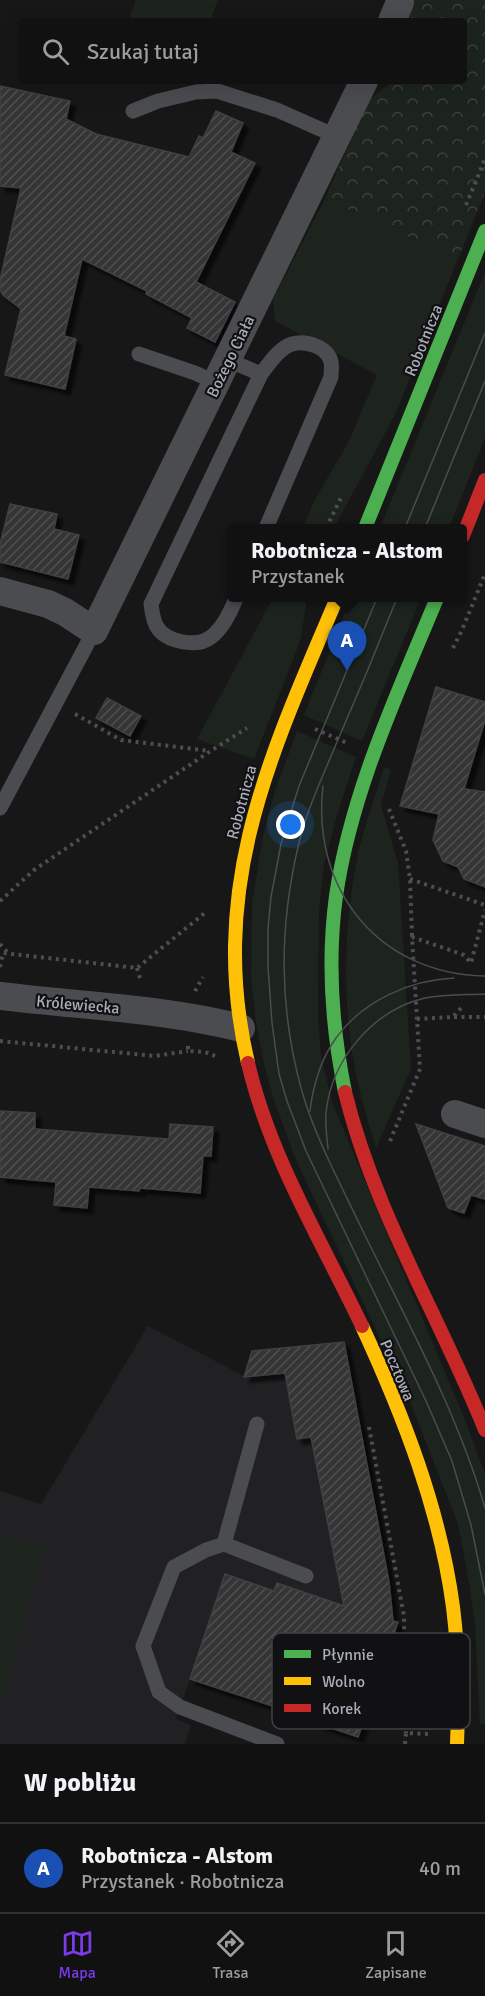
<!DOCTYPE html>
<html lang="pl">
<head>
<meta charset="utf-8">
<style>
  :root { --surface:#111; --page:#1a1a1a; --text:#f1f3f6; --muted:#9c9d9f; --line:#303131; --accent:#7c3aed }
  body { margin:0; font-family:Signika,sans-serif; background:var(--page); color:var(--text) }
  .you { position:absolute; left:291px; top:825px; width:21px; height:21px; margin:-15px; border:4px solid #fff; border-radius:50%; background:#1a73e8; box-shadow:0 0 0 9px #1a73e833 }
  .badge { display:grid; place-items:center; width:39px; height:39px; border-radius:50%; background:var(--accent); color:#fff; font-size:20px; font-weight:700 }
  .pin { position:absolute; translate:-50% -50px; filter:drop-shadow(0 2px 3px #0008) }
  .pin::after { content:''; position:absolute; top:32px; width:21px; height:18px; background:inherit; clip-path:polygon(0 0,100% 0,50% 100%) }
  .popup { position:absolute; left:227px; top:524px; width:240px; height:78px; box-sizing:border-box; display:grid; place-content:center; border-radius:6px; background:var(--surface); filter:drop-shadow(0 2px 4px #0005); font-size:20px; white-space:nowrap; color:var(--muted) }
  .popup b { font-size:22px; color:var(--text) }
  .popup::after { content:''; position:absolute; left:50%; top:100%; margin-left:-12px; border:12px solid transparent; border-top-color:var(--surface) }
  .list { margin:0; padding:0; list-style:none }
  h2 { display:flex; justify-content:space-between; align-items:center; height:78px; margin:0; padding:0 24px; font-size:26px }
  h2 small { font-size:20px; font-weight:400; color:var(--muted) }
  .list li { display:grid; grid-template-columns:39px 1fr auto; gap:18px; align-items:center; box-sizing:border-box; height:90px; padding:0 24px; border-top:2px solid var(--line) }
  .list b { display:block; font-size:22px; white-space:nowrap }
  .list p { margin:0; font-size:20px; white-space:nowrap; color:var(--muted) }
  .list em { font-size:20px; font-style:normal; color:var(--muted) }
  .icon { flex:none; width:33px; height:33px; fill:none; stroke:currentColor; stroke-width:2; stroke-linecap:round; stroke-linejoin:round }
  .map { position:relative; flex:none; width:485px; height:1744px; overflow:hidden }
  .search { position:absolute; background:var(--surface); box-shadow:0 6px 24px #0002; left:18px; right:18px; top:18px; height:66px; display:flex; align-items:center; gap:15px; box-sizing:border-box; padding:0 21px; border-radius:6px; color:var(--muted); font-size:22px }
  .sheet { height:168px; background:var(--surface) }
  nav { display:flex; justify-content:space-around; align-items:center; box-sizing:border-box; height:84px; border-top:2px solid var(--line); background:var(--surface); font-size:16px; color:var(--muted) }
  nav a { display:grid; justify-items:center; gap:3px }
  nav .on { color:var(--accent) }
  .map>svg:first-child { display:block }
</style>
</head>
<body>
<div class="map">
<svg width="485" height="1744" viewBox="0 0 485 1744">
  <defs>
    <pattern id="park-crowns" width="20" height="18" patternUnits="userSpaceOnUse" patternTransform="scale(1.5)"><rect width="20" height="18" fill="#1d241e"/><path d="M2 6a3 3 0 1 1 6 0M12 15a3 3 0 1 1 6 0" fill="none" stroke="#3b413d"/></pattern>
    <pattern id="building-hatch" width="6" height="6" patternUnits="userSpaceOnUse" patternTransform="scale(1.5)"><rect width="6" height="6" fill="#353536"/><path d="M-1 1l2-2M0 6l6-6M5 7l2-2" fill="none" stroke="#4f5051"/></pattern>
    <filter id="shadow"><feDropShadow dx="5.5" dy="5.5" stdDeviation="1.5" flood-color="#0009"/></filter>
  </defs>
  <rect width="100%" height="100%" fill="#171717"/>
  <path fill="#212123" d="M 148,1326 L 244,1376 L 252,1351 L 344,1342 L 389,1582 L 393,1621 L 397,1622 L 395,1644 L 390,1643 L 314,1713 L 238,1687 L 236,1695 L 190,1679 L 176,1719 L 191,1725 L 185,1744 L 0,1744 L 0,1491 L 41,1504 Z"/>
  <path fill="#1d241e" d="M 136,0 L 218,0 L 210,21 L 128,21 Z
    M 325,199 L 458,259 L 395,415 L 334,528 L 303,528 L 314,501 L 349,441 L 377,375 L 275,321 L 273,299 Z
    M 485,272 L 485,438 L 449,528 L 380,528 Z
    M 273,598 L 307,598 L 301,637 L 296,652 L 254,759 L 197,739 Z
    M 351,598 L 421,598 L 362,741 L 304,715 Z
    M 297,731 L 356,757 L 337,815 L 324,864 L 319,910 L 318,1018 L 321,1056 L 332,1102 L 465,1420 L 485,1474 L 485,1723 L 480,1725 L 475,1624 L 469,1582 L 458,1524 L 411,1404 L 296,1160 L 273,1098 L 264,1064 L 256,1023 L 251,980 L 252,903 L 263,836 L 274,794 Z
    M 384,767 L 391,770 L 381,805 L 398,863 L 411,1069 L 376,1148 C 371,1132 366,1116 362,1099 C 342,1024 342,940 356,864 C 362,831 375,799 384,767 Z
    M 0,1533 L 44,1546 L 0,1706 Z"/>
  <path fill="url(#park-crowns)" d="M 412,0 L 485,0 L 485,192 L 458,259 L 325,199 L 368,101 L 393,81 L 464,81 L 464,21 L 410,21 L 404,18 Z"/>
  <path fill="url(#building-hatch)" stroke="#3f4043" stroke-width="1.5" filter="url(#shadow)" d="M 0,86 L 70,101 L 66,119 L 96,134 L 189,157 L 199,136 L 203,138 L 216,111 L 243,123 L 231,152 L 255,163 L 196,282 L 235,302 L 215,342 L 187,328 L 192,318 L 146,294 L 147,291 L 82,259 L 64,336 L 76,339 L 65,389 L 5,375 L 21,309 L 3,295 L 0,290 L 0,280 L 21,188 L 0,186 Z
    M 10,504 L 57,514 L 54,529 L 79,535 L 68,579 L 0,562 L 0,544 Z
    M 436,687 L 485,702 L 485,720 L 464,789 L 485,792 L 485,887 L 464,879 L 458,867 L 443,861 L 433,840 L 439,814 L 400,806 Z
    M 107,698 L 141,716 L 130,736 L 96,718 Z
    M 0,1111 L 35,1113 L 35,1129 L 169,1139 L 170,1124 L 213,1127 L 211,1156 L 203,1156 L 200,1193 L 140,1188 L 139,1191 L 89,1187 L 87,1208 L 54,1205 L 56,1182 L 0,1177 Z
    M 416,1124 L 485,1146 L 485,1199 L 471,1195 L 464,1213 L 448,1208 Z
    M 344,1342 L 389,1582 L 393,1621 L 398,1622 L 358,1737 L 311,1721 L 312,1719 L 190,1679 L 225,1574 L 274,1591 L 277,1583 L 344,1606 L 311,1437 L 297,1439 L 285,1373 L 244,1377 L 252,1351 Z"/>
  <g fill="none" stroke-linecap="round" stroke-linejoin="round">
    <path stroke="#4d4e52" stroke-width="4" stroke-dasharray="3 4.5" stroke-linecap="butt" d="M 466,205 L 485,159
      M 326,528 L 342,496
      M 453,648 L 462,630 L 485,574
      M 75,714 L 121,740 L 210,751
      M 315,729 L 347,743
      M 389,809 L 406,851 L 410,879 L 412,937
      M 410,879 L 485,905
      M 0,901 L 34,870 L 206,754 L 247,728
      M 0,944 L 9,954
      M 0,967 L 3,953 L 137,968 L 206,912
      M 137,968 L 141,982
      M 195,991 L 203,977
      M 454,1017 L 485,1017
      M 417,1019 L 453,1017 L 462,1007
      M 0,1041 L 155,1056 L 188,1051
      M 188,1046 L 188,1051 L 205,1052 L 215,1056
      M 390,1141 L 420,1069 L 412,937 L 464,955 L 471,963 L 485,910
      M 369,1427 L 404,1616 L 406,1733
      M 405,1744 L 406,1733 L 428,1734"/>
    <path stroke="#4b4c50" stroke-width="15" d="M 133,111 L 158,101 L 196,92 L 217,91 L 277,110 L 338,137
      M 139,354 L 195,373 L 217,383
      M 228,360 L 261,374
      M 236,598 C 231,611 223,628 211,637 C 197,648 166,642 157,627 C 153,621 152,611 151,604 L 261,374 C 269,364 279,348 292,344 C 306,340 328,347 331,362 C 332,367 331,372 331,377 L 266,528
      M 0,808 L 94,631
      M 224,1544 L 257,1424
      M 277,1744 L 180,1707 L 159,1692 L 143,1646 L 174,1567 L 206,1550 L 224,1544 L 306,1576"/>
    <path stroke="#4b4c50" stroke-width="28" d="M 392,21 L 400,2
      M 0,591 L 48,604 L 65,612 L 94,631 L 364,81
      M 0,996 C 81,1006 162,1008 241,1028
      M 455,1114 L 485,1124"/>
    <path stroke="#4caf50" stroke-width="14" d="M 365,528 L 485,231
      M 345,1092 C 332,1028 327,962 336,896 C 351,792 397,695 437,598"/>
    <path stroke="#ffc107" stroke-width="14" d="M 248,1063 C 207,888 270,755 337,598
      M 362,1326 C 403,1415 440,1509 453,1607 C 459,1653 459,1698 457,1744"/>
    <path stroke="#c62828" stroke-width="14" d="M 463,536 L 485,480
      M 248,1063 C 270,1157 321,1240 362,1326
      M 345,1092 C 375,1214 439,1315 485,1430"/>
    <path stroke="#4b4c4f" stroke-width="1.5" d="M 405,528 L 485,333
      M 425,528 L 485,381
      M 377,598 L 299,786 L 281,844 L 271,897 L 268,928 L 268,967 L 272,1023 L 279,1074 L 287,1101 L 306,1151 L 426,1401 L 452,1461 L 471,1525 L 485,1594
      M 397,598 C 378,646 358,694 337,742 C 323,776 306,811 298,847 C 279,929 279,1006 301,1088 C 314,1135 338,1179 359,1223 C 404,1316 456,1408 485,1508
      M 323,786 C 311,890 379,974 485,976
      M 310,1111 C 313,1086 321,1059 336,1038 C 363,1001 409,980 454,978
      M 328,1149 C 327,1137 325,1125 326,1113 C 331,1060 373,1010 425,998 C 445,994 465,995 485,994"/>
  </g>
  <g text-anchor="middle" stroke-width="4.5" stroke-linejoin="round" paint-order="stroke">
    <g font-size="16" fill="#a8adb8" stroke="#111113">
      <text transform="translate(423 340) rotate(-68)" y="6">Robotnicza</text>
      <text transform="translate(230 356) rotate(-64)" y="6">Bożego Ciała</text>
      <text transform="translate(241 802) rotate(-75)" y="6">Robotnicza</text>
      <text transform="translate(78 1004) rotate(5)" y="6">Królewiecka</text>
      <text transform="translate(398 1370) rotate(67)" y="6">Pocztowa</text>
    </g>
  </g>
  <rect x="272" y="1633" width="198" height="96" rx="9" fill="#111113" stroke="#3e4045" stroke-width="1.5"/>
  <rect x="284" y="1650" width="27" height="8" fill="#4caf50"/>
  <rect x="284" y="1677" width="27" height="8" fill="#ffc107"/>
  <rect x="284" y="1704" width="27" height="8" fill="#c62828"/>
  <g font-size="16" fill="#a8adb8">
    <text x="322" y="1660">Płynnie</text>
    <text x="322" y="1687">Wolno</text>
    <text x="322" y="1714">Korek</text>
  </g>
</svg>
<div class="you"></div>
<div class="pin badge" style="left:347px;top:671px;background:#1a4fb4">A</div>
<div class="popup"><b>Robotnicza - Alstom</b>Przystanek</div>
<div class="search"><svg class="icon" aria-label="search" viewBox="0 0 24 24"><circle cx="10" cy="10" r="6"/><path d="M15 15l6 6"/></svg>Szukaj tutaj</div>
</div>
<section class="sheet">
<h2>W pobliżu<small></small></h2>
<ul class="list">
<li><span class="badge" style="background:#1a4fb4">A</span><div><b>Robotnicza - Alstom</b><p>Przystanek · Robotnicza</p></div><em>40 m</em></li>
</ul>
</section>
<nav>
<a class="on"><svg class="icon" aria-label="map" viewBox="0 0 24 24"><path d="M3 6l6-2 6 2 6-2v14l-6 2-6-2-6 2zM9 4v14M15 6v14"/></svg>Mapa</a>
<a><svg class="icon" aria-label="directions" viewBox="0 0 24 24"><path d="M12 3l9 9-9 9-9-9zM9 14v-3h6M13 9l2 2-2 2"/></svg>Trasa</a>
<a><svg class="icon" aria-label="saved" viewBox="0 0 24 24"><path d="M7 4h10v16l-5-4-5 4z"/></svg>Zapisane</a>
</nav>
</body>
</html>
